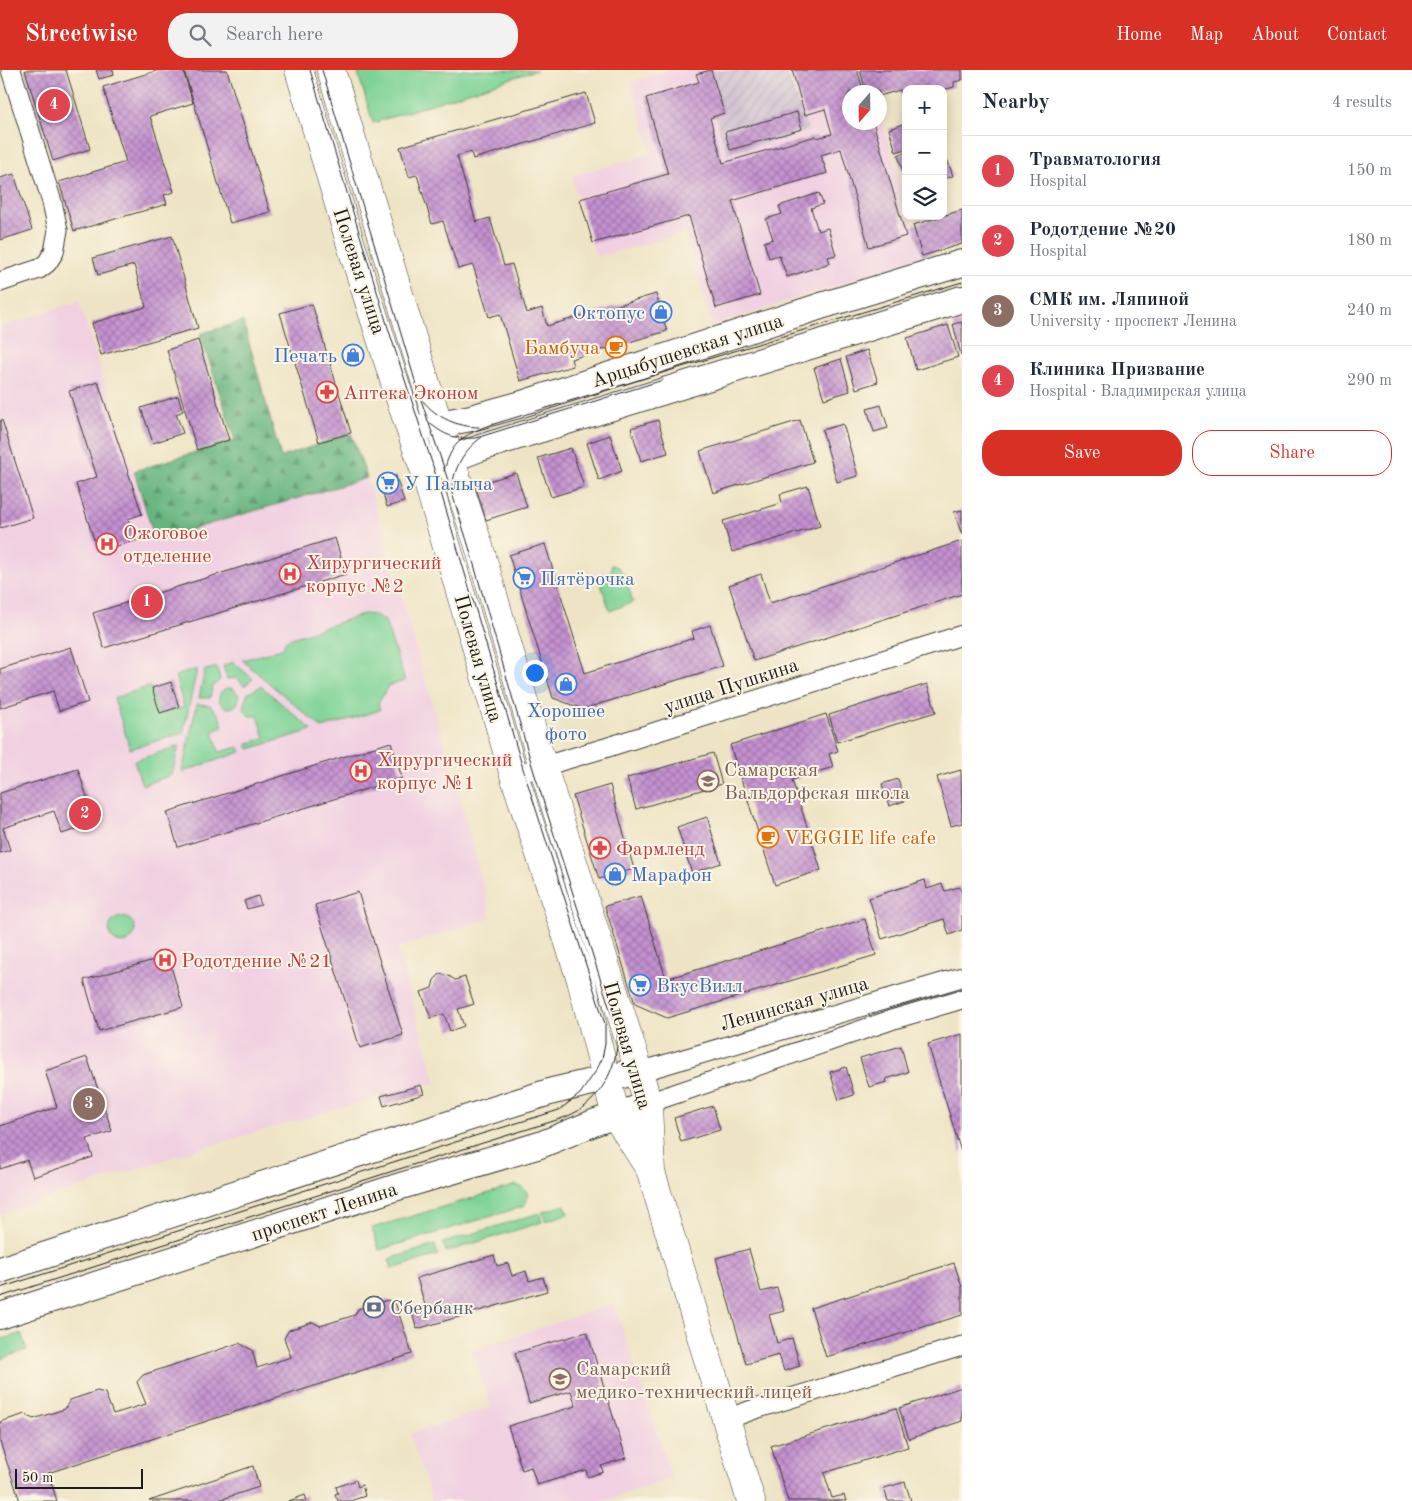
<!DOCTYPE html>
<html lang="en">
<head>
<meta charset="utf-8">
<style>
  :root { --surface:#fff; --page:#f2f2f3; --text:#1f2937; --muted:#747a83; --line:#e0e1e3; --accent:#d93025 }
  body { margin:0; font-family:"Old Standard TT",serif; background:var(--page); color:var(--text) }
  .controls { position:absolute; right:15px; top:15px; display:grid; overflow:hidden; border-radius:10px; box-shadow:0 2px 12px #0003 }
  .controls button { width:45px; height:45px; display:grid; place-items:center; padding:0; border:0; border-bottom:1px solid var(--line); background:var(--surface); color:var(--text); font:25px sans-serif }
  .compass { position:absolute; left:842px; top:15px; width:45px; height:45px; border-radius:50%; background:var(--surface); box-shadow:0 2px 12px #0003; rotate:200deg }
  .scale { position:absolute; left:15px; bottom:12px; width:128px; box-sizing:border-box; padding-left:5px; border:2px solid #1c1c1c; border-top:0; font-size:14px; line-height:18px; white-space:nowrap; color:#1c1c1c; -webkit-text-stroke:4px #fcf5e5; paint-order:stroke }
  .you { position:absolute; left:534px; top:602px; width:18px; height:18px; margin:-12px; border:4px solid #fff; border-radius:50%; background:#1a73e8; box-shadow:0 0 0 8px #1a73e833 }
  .badge { display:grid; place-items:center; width:32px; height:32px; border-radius:50%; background:var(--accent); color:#fff; font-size:16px; font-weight:700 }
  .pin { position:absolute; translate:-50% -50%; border:2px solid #fff; box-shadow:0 1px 5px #0006 }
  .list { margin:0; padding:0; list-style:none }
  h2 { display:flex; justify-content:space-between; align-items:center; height:65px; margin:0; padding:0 20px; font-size:21px }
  h2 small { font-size:16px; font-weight:400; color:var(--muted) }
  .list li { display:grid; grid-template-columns:32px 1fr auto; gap:15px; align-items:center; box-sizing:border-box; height:70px; padding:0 20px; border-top:1px solid var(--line) }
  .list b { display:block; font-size:19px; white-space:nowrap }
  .list p { margin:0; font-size:16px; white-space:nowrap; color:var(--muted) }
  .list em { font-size:16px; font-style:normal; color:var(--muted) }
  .actions { display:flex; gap:10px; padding:15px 20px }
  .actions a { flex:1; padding:11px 0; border:1px solid var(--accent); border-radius:20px; text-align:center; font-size:18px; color:var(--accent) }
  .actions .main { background:var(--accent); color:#fff }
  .icon { flex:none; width:28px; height:28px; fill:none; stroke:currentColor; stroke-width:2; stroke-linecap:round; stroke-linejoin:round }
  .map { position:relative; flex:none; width:962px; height:1431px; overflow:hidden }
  header { display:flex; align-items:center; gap:30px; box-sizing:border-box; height:70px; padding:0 25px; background:var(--accent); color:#fff }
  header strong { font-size:24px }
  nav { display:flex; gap:28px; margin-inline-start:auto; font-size:18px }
  .search { width:350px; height:45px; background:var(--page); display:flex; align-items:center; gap:12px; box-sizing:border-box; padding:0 18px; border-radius:20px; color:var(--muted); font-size:19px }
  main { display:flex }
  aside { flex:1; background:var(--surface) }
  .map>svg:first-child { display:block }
</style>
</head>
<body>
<header>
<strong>Streetwise</strong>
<div class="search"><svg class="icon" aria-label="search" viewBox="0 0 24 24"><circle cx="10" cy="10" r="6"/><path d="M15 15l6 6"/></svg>Search here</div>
<nav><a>Home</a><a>Map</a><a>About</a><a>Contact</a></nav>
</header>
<main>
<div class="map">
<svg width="962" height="1431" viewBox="0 0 962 1431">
  <defs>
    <pattern id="industrial-furrows" width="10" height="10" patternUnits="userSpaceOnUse" patternTransform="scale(1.25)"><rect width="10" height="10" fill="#cebed0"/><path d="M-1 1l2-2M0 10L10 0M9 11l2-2" fill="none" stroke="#b0a3b2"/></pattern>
    <pattern id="forest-firs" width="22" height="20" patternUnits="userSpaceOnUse" patternTransform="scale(1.25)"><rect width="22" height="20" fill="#66b57f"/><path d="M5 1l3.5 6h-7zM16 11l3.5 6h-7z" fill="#539267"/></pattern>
    <pattern id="building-cross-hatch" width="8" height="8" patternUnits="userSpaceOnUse" patternTransform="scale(1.25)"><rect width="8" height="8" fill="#c591d1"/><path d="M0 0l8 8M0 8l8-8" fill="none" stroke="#9f76a9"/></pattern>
  </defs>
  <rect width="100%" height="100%" fill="#fcf5e5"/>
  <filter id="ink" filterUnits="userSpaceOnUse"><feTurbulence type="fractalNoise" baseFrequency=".02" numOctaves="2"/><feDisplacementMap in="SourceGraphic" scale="10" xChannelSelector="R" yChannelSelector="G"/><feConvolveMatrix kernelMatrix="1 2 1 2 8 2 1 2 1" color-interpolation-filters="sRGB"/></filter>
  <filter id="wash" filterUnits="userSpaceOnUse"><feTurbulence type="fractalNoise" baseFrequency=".0096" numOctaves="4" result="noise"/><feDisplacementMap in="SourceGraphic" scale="20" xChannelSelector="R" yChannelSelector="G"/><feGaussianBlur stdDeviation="1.12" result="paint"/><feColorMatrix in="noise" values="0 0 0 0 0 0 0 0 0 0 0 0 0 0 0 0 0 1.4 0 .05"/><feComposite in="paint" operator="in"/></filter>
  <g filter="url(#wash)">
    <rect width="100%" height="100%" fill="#eee4c5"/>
    <path fill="#f1d0e2" d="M 669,0 L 701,0 L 727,84 L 809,61 L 790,0 L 866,0 L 873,22 L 849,22 L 849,52 L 879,52 L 880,44 L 906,133 L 906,146 L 910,146 L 922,190 L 818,221 L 713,256 L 685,163 L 596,187 L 571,106 L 652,84 L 631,12 Z
      M 79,231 L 155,470 L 367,408 L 465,746 L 491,848 L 397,878 L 436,1013 L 421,1015 L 194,1080 L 0,1144 L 0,257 Z
      M 614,1234 L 672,1408 L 603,1431 L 432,1431 L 410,1364 L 491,1337 L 472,1280 Z"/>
    <path fill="url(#industrial-furrows)" d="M 701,0 L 786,0 L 809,61 L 727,84 Z"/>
    <path fill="#7dd396" stroke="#4c7859" d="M 357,0 L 537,0 L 373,53 Z
      M 611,495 C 625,495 629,521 633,532 L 610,541 L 598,506 L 612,501 Z
      M 364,544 L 374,545 L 385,551 L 405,611 L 388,616 L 378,634 L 380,640 L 322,658 L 242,590 L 282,579 L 286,570 Z
      M 233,592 L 253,609 L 244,616 L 237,608 L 227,609 L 223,596 Z
      M 217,597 L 220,610 L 212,617 L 210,628 L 199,628 L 205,600 Z
      M 197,599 L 183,663 L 130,679 L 114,628 L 150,616 L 159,644 L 184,637 L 175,606 Z
      M 261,616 L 312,660 L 249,679 L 247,674 L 265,668 L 258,646 L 249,646 L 244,639 L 247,624 Z
      M219 628a10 10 0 1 1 20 0a10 10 0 1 1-20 0Z
      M 197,634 L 210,635 L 219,645 L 223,657 L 213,661 L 219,682 L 239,677 L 241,682 L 182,702 Z
      M 179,676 L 172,705 L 142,715 L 134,691 Z
      M109 860a13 13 0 1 1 26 0a13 13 0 1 1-26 0Z
      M 516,1115 C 528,1118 532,1128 522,1137 L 379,1180 L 372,1158 Z
      M 565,1135 L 568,1144 L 545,1151 L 542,1142 Z
      M 539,1143 L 542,1152 L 446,1182 L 443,1173 Z
      M 435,1175 L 438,1185 L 392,1199 L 389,1189 Z
      M 21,1263 L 27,1280 L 0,1289 L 0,1270 Z"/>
    <path fill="url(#forest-firs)" stroke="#41684e" d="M 243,251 L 281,387 L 351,363 L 367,408 L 155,470 L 134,401 L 235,370 L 200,264 Z"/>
    <g id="blocks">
      <path fill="url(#building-cross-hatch)" d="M 25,0 L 66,0 L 90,79 L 53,91 Z
        M 96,0 L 113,0 L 114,5 L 99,9 Z
        M 159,0 L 183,0 L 193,33 L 150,46 L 174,122 L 164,125 L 167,134 L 74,161 L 59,112 L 126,92 L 103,17 Z
        M 184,0 L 227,0 L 270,142 L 230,153 Z
        M 711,0 L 724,43 L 710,48 L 723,93 L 816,66 L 817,68 L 832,64 L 825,39 L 805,45 L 792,0 L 857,0 L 864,22 L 849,22 L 849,52 L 873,52 L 906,166 L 869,177 L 841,79 L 821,85 L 827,103 L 732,131 L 760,225 L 716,238 L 689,146 L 593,173 L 580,129 L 668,104 L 646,28 L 699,12 L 696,4 Z
        M 860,0 L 962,0 L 962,10 L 954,12 L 954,17 L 943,20 L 943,19 L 906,19 L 906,31 L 904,32 L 900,20 L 879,26 L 879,22 L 866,22 Z
        M 586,23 L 595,53 L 473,89 L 471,82 L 457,86 L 476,152 L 490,148 L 504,196 L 512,194 L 527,243 L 542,238 L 547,256 L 656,224 L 667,261 L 571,289 L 573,296 L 520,311 L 500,244 L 489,247 L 473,195 L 458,199 L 443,151 L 432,154 L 417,105 L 409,107 L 400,77 Z
        M 797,42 L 802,59 L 730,80 L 725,62 Z
        M 906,53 L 906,79 L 896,82 L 889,59 Z
        M 943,78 L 953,106 L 943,109 Z
        M 906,82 L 906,109 L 905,109 L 898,85 Z
        M 14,104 L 32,160 L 0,170 L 0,108 Z
        M 819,123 L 823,134 L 811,138 L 818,161 L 828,158 L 836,185 L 828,187 L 830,193 L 787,207 L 779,185 L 769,188 L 764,172 L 773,169 L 766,149 L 782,144 L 779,136 Z
        M 962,140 L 962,174 L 922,186 L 913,155 Z
        M 172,166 L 198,258 L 101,285 L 92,253 L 146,237 L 134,195 L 98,205 L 93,188 Z
        M 312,234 L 351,363 L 319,372 L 280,243 Z
        M 962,252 L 962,285 L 961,285 L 953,254 Z
        M 948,255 L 958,287 L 916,300 L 907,268 Z
        M 198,270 L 229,370 L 197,380 L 167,280 Z
        M 355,280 L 358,288 L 352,290 L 349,282 Z
        M 867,280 L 878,312 L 856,319 L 846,287 Z
        M 841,289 L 850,321 L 824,329 L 814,298 Z
        M 98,312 L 142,444 L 128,449 L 136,470 L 98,482 L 76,414 L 97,407 L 69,321 Z
        M 178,326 L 183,341 L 176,344 L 183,363 L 153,373 L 141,338 Z
        M 881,335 L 888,358 L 874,362 L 867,339 Z
        M 2,350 L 33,448 L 0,458 L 0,351 Z
        M 658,350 L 668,383 L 641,391 L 631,358 Z
        M 800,350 L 813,392 L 713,423 L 700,381 Z
        M 843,354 L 858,406 L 837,412 L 822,360 Z
        M 610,365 L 622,401 L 599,410 L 587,373 Z
        M 571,378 L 584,417 L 551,427 L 538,388 Z
        M 516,403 L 527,437 L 486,450 L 475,415 Z
        M 396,406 L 404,432 L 387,437 L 379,411 Z
        M 808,416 L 820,456 L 732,482 L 723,451 L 782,433 L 780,424 Z
        M 962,440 L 962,465 L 954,442 Z
        M 335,468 L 346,504 L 104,578 L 93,543 Z
        M 962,471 L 962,524 L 754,591 L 729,515 L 761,504 L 770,533 Z
        M 545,474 L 585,603 L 694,568 L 692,561 L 710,555 L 723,596 L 583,639 L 553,628 L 509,485 Z
        M 71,577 L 88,632 L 59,641 L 53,621 L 0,638 L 0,599 Z
        M 171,612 L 179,637 L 160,643 L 152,618 Z
        M 927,614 L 936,642 L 837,672 L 829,645 Z
        M 826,644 L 838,681 L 829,684 L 833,697 L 792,710 L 821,800 L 775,815 L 730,675 Z
        M 391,672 L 402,708 L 178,777 L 167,742 Z
        M 713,683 L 722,714 L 636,739 L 627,708 Z
        M 78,699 L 95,753 L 62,764 L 54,741 L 3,758 L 10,780 L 0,783 L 0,723 Z
        M 961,700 L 962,753 L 951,756 L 937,707 Z
        M 898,709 L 905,731 L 889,736 L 882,714 Z
        M 610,715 L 634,799 L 599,809 L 573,726 Z
        M 707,747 L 721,793 L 692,803 L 677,757 Z
        M 925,810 L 927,819 L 942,814 L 945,821 L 959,817 L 962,821 L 962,860 L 949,865 L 944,849 L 882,869 L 869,828 Z
        M 358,822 L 403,965 L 360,978 L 315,835 Z
        M 258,826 L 261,835 L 247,839 L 244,831 Z
        M 641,826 L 666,909 L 865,849 L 876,885 L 667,948 L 635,934 L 605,836 Z
        M 168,886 L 183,937 L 99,961 L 84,910 Z
        M 440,904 L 449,906 L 455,910 L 465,907 L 474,934 L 458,939 L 464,956 L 450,961 L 444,944 L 431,948 L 421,922 L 432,918 L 434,910 Z
        M 962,964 L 962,1085 L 928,974 Z
        M 901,976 L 908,1002 L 886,1009 L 887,1012 L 869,1017 L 860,988 Z
        M 87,987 L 112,1061 L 87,1069 L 93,1087 L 33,1107 L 27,1090 L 0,1099 L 0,1056 L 57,1037 L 45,1001 Z
        M 846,997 L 854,1025 L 839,1030 L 830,1002 Z
        M 421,1015 L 424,1024 L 384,1036 L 381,1026 Z
        M 713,1036 L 720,1060 L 681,1072 L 674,1048 Z
        M 749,1179 L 761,1222 L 777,1218 L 784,1241 L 769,1245 L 777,1273 L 792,1268 L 800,1296 L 784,1301 L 779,1285 L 746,1294 L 716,1188 Z
        M 494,1185 L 497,1196 L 508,1193 L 512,1206 L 526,1201 L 529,1211 L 543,1207 L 547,1221 L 417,1259 L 411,1240 L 425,1235 L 417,1208 Z
        M 954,1193 L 962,1217 L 962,1245 L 826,1287 L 811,1238 Z
        M 388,1230 L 396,1235 L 412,1284 L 48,1403 L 57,1431 L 20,1431 L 0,1372 L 0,1352 L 25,1344 L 33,1349 L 65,1339 L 70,1330 L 97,1321 L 105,1323 L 113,1344 L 146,1334 L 137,1312 L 143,1305 L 239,1273 L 252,1280 L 257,1298 L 291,1287 L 284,1268 L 289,1260 L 313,1252 L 320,1256 L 355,1245 L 358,1239 Z
        M 587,1262 L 626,1388 L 601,1396 L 603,1402 L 588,1407 L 586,1400 L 537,1415 L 531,1397 L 522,1400 L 508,1356 L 576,1336 L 571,1321 L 529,1333 L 515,1283 Z
        M 962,1317 L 962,1351 L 909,1369 L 899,1338 Z
        M 896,1338 L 908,1377 L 824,1403 L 832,1428 L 844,1425 L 846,1431 L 788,1431 L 771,1376 Z
        M 253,1396 L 259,1417 L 216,1431 L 149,1431 Z
        M 356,1410 L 358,1417 L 362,1415 L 365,1426 L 350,1431 L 338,1431 L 335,1424 L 338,1423 L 336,1417 Z
        M 905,1412 L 911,1431 L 888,1431 L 884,1418 Z
        M 305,1425 L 307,1431 L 289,1431 Z"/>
    </g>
  </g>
  <g filter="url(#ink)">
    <use href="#blocks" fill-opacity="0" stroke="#3c3a35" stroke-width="1"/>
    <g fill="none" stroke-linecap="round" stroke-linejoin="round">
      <g stroke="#3c3a35" stroke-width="21">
        <path id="street" d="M 0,212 L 39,199 L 47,193 L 54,182 L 58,160 L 52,132 L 11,0
          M 514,705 L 605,678 L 962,565
          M 639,1001 L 653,998 L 962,907
          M 648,1035 L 663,1028 L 891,950 L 962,929
          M 727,1349 L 752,1340 L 962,1276"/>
      </g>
      <g stroke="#3c3a35" stroke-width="28">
        <path id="secondary" d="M 411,360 L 439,354 L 471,348 L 522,334 L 821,236 L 962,193
          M 430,397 L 480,378 L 962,229
          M 0,1200 L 514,1033 L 553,1021 L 639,1001
          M 0,1246 L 394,1118 L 540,1075 L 596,1052 L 648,1035"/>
      </g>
      <g stroke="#3c3a35" stroke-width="29">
        <path id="primary" d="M 299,0 L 351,175 L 403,338 L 424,399 L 514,705 L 581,910 L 616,1046 L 651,1101
          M 331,0 L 435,343 L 478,473 L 543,697 L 639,1001 L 648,1035 L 651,1102 L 751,1431"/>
      </g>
      <use href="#street" stroke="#fff" stroke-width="19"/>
      <use href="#secondary" stroke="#fff" stroke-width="26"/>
      <use href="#primary" stroke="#fff" stroke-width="28"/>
      <path stroke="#1c1c1c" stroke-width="1" d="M 423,331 C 437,348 458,357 479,357
        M 427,351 C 445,366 453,369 476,368 L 663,310
        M 444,401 C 451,375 460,367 484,357 L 962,212
        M 452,419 C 454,397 464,380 482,367
        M 0,1218 L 462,1070 L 559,1040 L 580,1024 L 596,1001 L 602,989 L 605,974 L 605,954 L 524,702 L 433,396 L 389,261 L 310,0
        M 0,1227 L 393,1101 L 560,1049 C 569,1046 577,1042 584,1037 C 606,1020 620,988 617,961 L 533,699 L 468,474 L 444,398 L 419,324 L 322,0"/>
    </g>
  </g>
  <defs>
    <g id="shop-ring" transform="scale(1.125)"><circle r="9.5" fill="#fcf5e5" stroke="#3f7fe0" stroke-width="1.5"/><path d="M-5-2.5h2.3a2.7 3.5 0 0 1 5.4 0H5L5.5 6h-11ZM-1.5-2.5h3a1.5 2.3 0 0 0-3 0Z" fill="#3f7fe0"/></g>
    <g id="cafe-ring" transform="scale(1.125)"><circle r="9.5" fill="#fcf5e5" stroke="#e8710a" stroke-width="1.5"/><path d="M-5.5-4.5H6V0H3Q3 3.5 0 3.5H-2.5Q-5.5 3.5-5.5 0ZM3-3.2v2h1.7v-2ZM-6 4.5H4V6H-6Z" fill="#e8710a"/></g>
    <g id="pharmacy-ring" transform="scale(1.125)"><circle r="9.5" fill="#fcf5e5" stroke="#e0444e" stroke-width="1.5"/><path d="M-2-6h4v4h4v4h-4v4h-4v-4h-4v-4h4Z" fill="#e0444e"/></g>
    <g id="supermarket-ring" transform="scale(1.125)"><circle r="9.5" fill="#fcf5e5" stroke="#3f7fe0" stroke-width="1.5"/><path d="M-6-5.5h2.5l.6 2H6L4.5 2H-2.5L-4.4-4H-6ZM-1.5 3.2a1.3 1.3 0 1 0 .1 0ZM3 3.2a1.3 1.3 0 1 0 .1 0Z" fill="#3f7fe0"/></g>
    <g id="hospital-ring" transform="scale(1.125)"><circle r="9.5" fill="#fcf5e5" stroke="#e0444e" stroke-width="1.5"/><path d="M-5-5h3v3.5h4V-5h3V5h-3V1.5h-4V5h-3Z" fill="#e0444e"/></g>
    <g id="school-ring" transform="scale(1.125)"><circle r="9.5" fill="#fcf5e5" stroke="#8d6e63" stroke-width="1.5"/><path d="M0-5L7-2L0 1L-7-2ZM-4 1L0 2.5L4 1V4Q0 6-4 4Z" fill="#8d6e63"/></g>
    <g id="bank-ring" transform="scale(1.125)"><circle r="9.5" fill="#fcf5e5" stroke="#5c6f8a" stroke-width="1.5"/><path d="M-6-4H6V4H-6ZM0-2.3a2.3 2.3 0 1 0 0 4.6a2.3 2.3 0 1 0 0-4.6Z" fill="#5c6f8a"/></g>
  </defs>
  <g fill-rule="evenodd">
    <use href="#shop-ring" x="661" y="242"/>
    <use href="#cafe-ring" x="616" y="277"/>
    <use href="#shop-ring" x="353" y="285"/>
    <use href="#pharmacy-ring" x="327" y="322"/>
    <use href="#supermarket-ring" x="388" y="413"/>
    <use href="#hospital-ring" x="107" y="474"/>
    <use href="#hospital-ring" x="290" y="504"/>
    <use href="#supermarket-ring" x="524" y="508"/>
    <use href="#shop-ring" x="566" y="614"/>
    <use href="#hospital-ring" x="361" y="701"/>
    <use href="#school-ring" x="708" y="711"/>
    <use href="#cafe-ring" x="768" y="767"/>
    <use href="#pharmacy-ring" x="600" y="778"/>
    <use href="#shop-ring" x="615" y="804"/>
    <use href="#hospital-ring" x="165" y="890"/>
    <use href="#supermarket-ring" x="640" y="915"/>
    <use href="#bank-ring" x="374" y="1237"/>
    <use href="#school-ring" x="560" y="1309"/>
  </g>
  <g text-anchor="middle" stroke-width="4" stroke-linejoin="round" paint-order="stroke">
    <g font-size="20" fill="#1c1c1c" stroke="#fcf5e5">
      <text transform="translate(360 201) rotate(72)" y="7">Полевая улица</text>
      <text transform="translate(687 280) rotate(-18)" y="7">Арцыбушевская улица</text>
      <text transform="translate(479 588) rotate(74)" y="7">Полевая улица</text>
      <text transform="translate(731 615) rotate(-18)" y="7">улица Пушкина</text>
      <text transform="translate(794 933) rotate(-16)" y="7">Ленинская улица</text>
      <text transform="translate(628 975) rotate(74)" y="7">Полевая улица</text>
      <text transform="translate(324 1141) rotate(-18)" y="7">проспект Ленина</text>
    </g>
    <g font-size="20" fill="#366cbe" stroke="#fcf5e5" text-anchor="start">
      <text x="645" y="249" text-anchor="end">Октопус</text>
      <text x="337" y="292" text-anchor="end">Печать</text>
      <text x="404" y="420">У Палыча</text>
      <text x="540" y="515">Пятёрочка</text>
      <text x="566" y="647" text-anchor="middle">Хорошее<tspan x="566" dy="23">фото</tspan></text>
      <text x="631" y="811">Марафон</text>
      <text x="656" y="922">ВкусВилл</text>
    </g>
    <g font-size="20" fill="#c56008" stroke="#fcf5e5" text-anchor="end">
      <text x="600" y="284">Бамбуча</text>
      <text x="784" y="774" text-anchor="start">VEGGIE life cafe</text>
    </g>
    <g font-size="20" fill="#be3a42" stroke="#fcf5e5" text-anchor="start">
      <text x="343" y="329">Аптека Эконом</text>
      <text x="123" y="469">Ожоговое<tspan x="123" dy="23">отделение</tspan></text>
      <text x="306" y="499">Хирургический<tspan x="306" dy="23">корпус №2</tspan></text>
      <text x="377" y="696">Хирургический<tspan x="377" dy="23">корпус №1</tspan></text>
      <text x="616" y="785">Фармленд</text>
      <text x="181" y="897">Родотдение №21</text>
    </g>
    <g font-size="20" fill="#785e54" stroke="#fcf5e5" text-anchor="start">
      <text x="724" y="706">Самарская<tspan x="724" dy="23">Вальдорфская школа</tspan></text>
      <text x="576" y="1305">Самарский<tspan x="576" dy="23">медико-технический лицей</tspan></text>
    </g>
    <g font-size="20" fill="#4e5e75" stroke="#fcf5e5" text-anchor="start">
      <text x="390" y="1244">Сбербанк</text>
    </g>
  </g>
</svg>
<div class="controls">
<button>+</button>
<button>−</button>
<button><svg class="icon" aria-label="layers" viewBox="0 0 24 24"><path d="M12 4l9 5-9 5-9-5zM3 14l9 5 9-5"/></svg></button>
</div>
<svg class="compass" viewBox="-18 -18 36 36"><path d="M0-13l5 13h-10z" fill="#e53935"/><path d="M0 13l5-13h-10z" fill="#747a83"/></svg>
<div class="scale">50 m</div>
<div class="you"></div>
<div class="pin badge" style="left:147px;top:532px;background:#e0444e">1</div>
<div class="pin badge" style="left:85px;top:744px;background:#e0444e">2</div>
<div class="pin badge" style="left:89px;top:1034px;background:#8d6e63">3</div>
<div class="pin badge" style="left:54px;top:35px;background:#e0444e">4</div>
</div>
<aside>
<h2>Nearby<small>4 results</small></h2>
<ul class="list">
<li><span class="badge" style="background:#e0444e">1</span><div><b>Травматология</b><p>Hospital</p></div><em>150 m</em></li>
<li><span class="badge" style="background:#e0444e">2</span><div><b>Родотдение №20</b><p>Hospital</p></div><em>180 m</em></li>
<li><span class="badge" style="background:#8d6e63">3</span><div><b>СМК им. Ляпиной</b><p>University · проспект Ленина</p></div><em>240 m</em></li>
<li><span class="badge" style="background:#e0444e">4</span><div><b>Клиника Призвание</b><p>Hospital · Владимирская улица</p></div><em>290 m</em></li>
</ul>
<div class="actions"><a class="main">Save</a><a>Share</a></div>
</aside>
</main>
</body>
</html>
